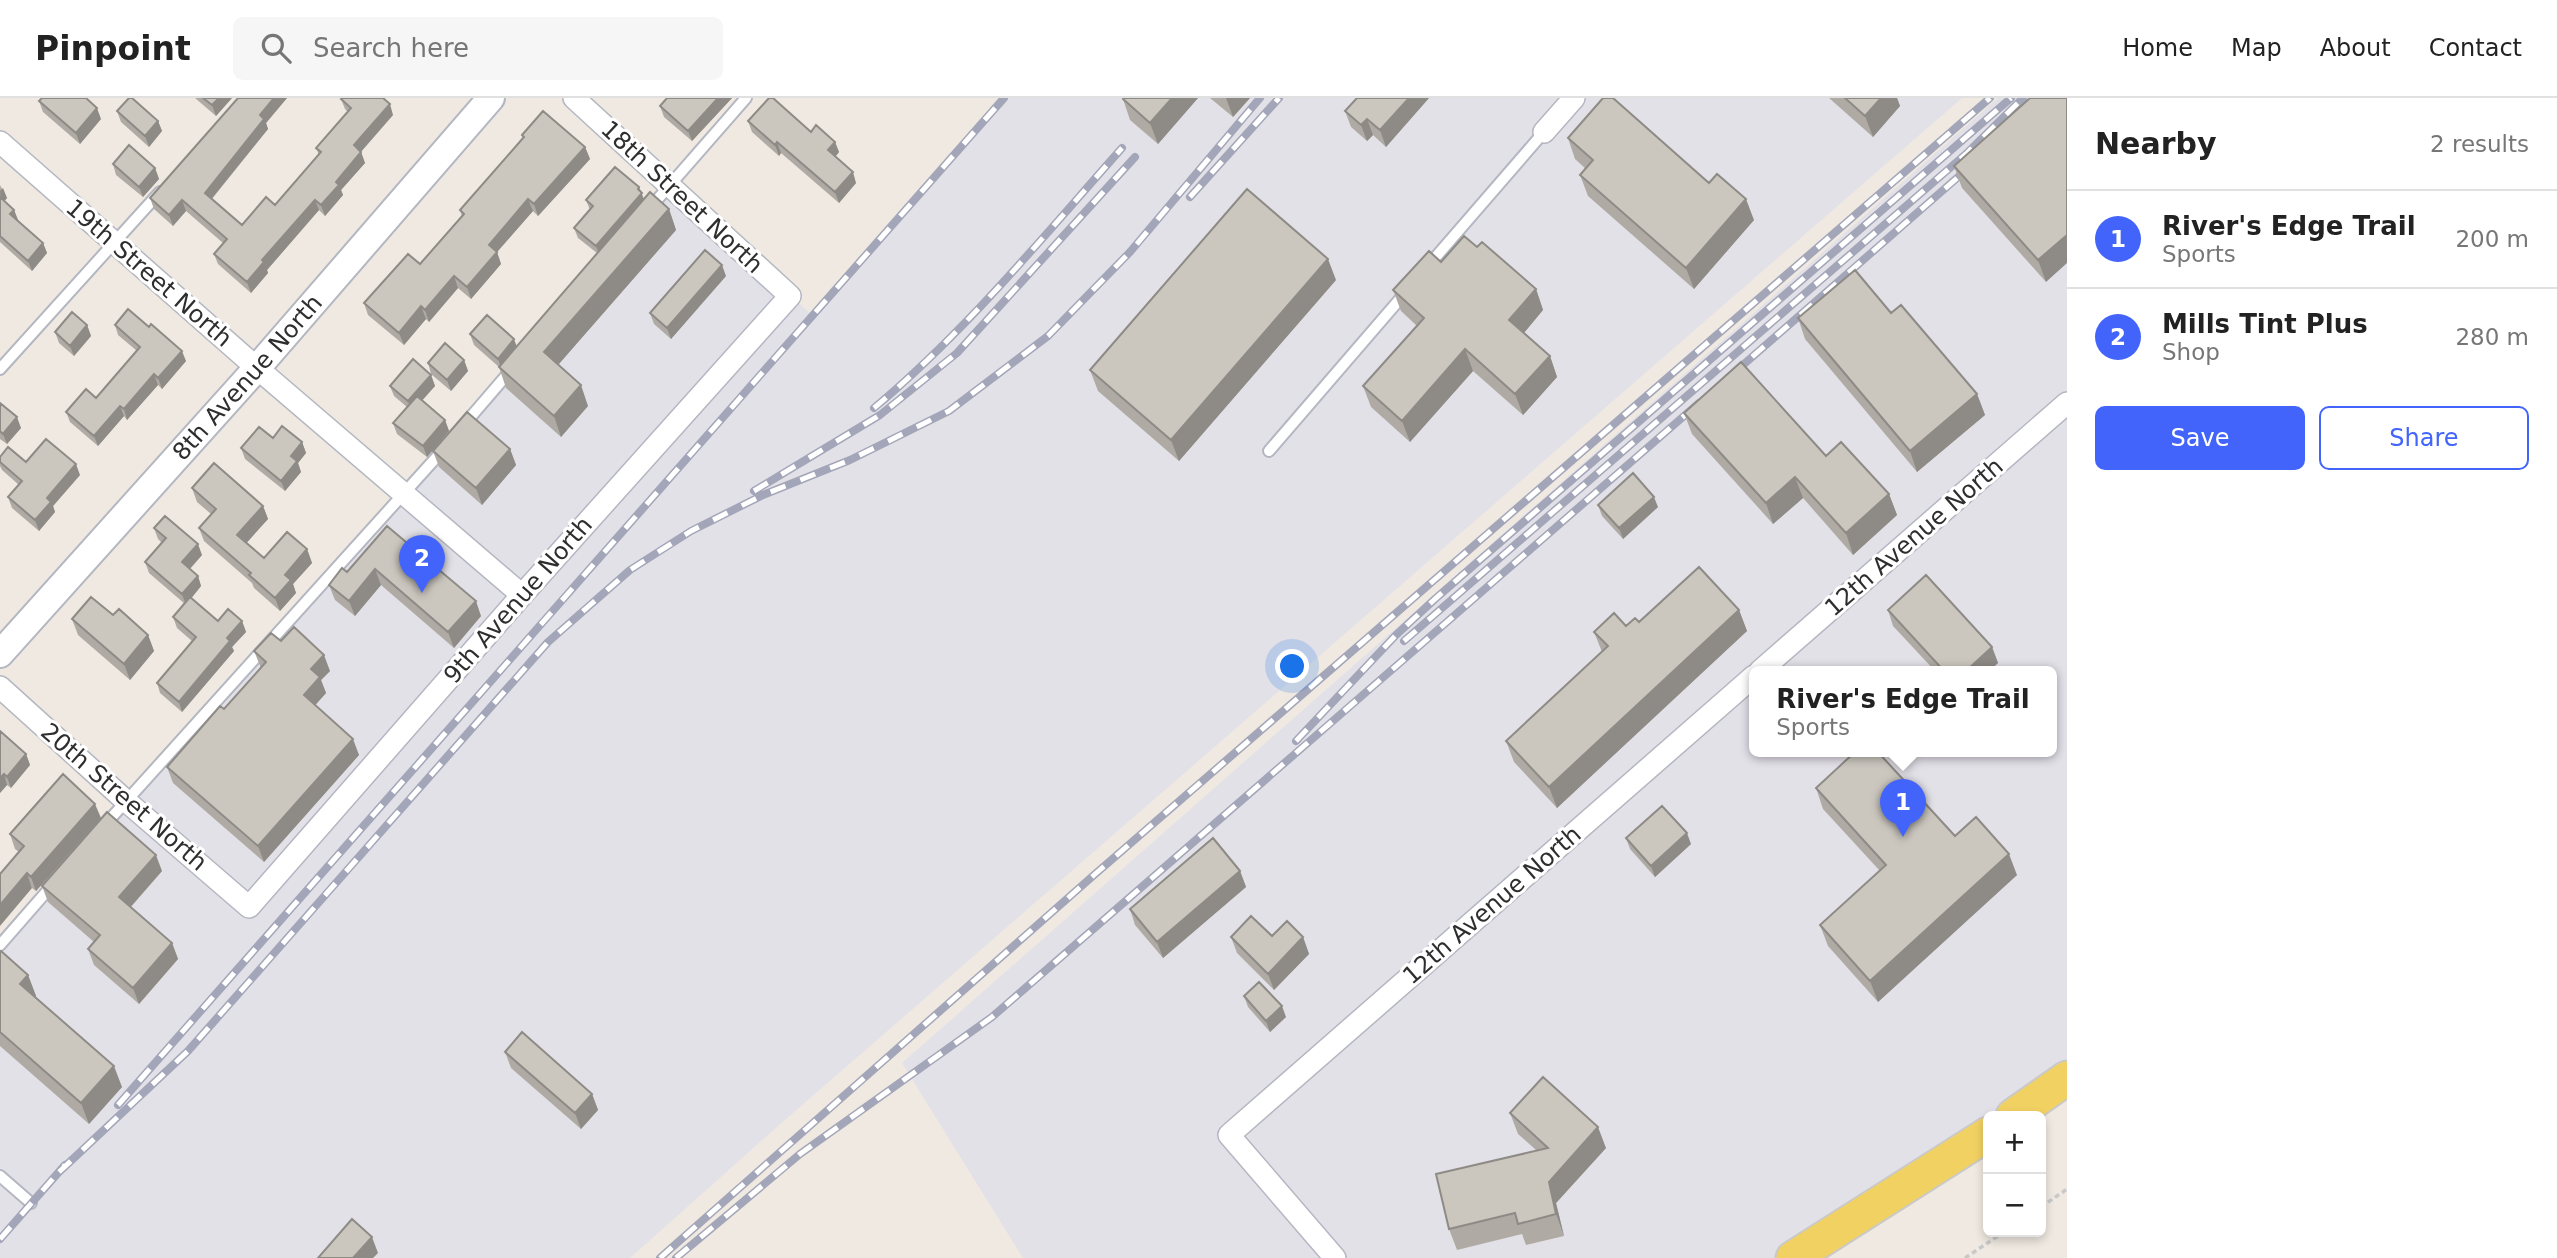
<!DOCTYPE html>
<html lang="en">
<head>
<meta charset="utf-8">
<style>
  :root { --surface:#fff; --page:#f6f6f6; --text:#222; --muted:#767676; --line:#e0e0e0; --accent:#4264fb }
  body { margin:0; font-family:"DejaVu Sans",sans-serif; background:var(--page); color:var(--text) }
  .controls { position:absolute; right:21px; bottom:21px; display:grid; overflow:hidden; border-radius:10px; box-shadow:0 4px 10px #0003 }
  .controls button { width:63px; height:63px; display:grid; place-items:center; padding:0; border:0; border-bottom:2px solid var(--line); background:var(--surface); color:var(--text); font:35px sans-serif }
  .you { position:absolute; left:1293px; top:569px; width:24px; height:24px; margin:-18px; border:5px solid #fff; border-radius:50%; background:#1a73e8; box-shadow:0 0 0 10px #1a73e833 }
  .badge { display:grid; place-items:center; width:46px; height:46px; border-radius:50%; background:var(--accent); color:#fff; font-size:23px; font-weight:700 }
  .pin { position:absolute; translate:-50% -58px; filter:drop-shadow(0 2px 4px #0008) }
  .pin::after { content:''; position:absolute; top:37px; width:24px; height:21px; background:inherit; clip-path:polygon(0 0,100% 0,50% 100%) }
  .popup { position:absolute; left:1749px; top:568px; width:308px; height:91px; box-sizing:border-box; display:grid; place-content:center; border-radius:10px; background:var(--surface); filter:drop-shadow(0 2px 5px #0005); font-size:23px; white-space:nowrap; color:var(--muted) }
  .popup b { font-size:26px; color:var(--text) }
  .popup::after { content:''; position:absolute; left:50%; top:100%; margin-left:-14px; border:14px solid transparent; border-top-color:var(--surface) }
  .list { margin:0; padding:0; list-style:none }
  h2 { display:flex; justify-content:space-between; align-items:center; height:91px; margin:0; padding:0 28px; font-size:30px }
  h2 small { font-size:23px; font-weight:400; color:var(--muted) }
  .list li { display:grid; grid-template-columns:46px 1fr auto; gap:21px; align-items:center; box-sizing:border-box; height:98px; padding:0 28px; border-top:2px solid var(--line) }
  .list b { display:block; font-size:26px; white-space:nowrap }
  .list p { margin:0; font-size:23px; white-space:nowrap; color:var(--muted) }
  .list em { font-size:23px; font-style:normal; color:var(--muted) }
  .actions { display:flex; gap:14px; padding:21px 28px }
  .actions a { flex:1; padding:16px 0; border:2px solid var(--accent); border-radius:10px; text-align:center; font-size:24px; color:var(--accent) }
  .actions .main { background:var(--accent); color:#fff }
  .icon { flex:none; width:38px; height:38px; fill:none; stroke:currentColor; stroke-width:2; stroke-linecap:round; stroke-linejoin:round }
  .map { position:relative; flex:none; width:2067px; height:1160px; overflow:hidden }
  header { display:flex; align-items:center; gap:42px; box-sizing:border-box; height:98px; padding:0 35px; background:var(--surface); border-bottom:2px solid var(--line) }
  header strong { font-size:33px }
  nav { display:flex; gap:38px; margin-inline-start:auto; font-size:24px }
  .search { width:490px; height:63px; background:var(--page); display:flex; align-items:center; gap:18px; box-sizing:border-box; padding:0 24px; border-radius:10px; color:var(--muted); font-size:26px }
  main { display:flex }
  aside { flex:1; background:var(--surface) }
  .map>svg:first-child { display:block }
</style>
</head>
<body>
<header>
<strong>Pinpoint</strong>
<div class="search"><svg class="icon" aria-label="search" viewBox="0 0 24 24"><circle cx="10" cy="10" r="6"/><path d="M15 15l6 6"/></svg>Search here</div>
<nav><a>Home</a><a>Map</a><a>About</a><a>Contact</a></nav>
</header>
<main>
<div class="map">
<svg width="2067" height="1160" viewBox="0 0 2067 1160">
  <rect width="100%" height="100%" fill="#efe9e1"/>
  <path fill="#e3e1e8" fill-rule="evenodd" d="M 1004,0 L 1962,0 L 778,1028 L 630,1160 L 0,1160 L 0,847 L 405,396 L 670,87 L 812,217 Z
    M 1998,0 L 2067,0 L 2067,980 L 2013,1018 L 1988,1018 L 1988,1036 L 1792,1160 L 1023,1160 L 902,965 ZM 1754,573 L 2052,573 L 2052,653 L 1754,653 Z"/>
  <g fill="none" stroke-linecap="round" stroke-linejoin="round">
    <g stroke="#b4b7c1" stroke-width="14">
      <path id="service" d="M 649,111 L 746,0
        M 1428,168 L 1544,34
        M 0,271 L 160,94
        M 462,329 L 511,272
        M 1269,353 L 1406,194
        M 102,730 L 443,352
        M 0,847 L 55,784
        M 0,1078 L 31,1105"/>
    </g>
    <g stroke="#b4b7c1" stroke-width="24">
      <path id="minor" d="M 1544,34 L 1574,0
        M 0,44 L 257,270 L 522,497
        M 1760,573 L 2067,305
        M 0,589 L 126,703 L 249,809 L 522,497 L 790,198 L 574,0
        M 1335,1160 L 1229,1037 L 1754,578"/>
    </g>
    <g stroke="#b4b7c1" stroke-width="30">
      <g id="tertiary">
        <path id="s1" d="M 0,556 L 257,270 L 491,0"/>
      </g>
    </g>
    <g stroke="#c9c9c9" stroke-width="37">
      <path id="primary" d="M 2013,1018 L 2067,980
        M 1793,1160 L 1988,1036"/>
    </g>
    <path stroke="#c9c9c9" stroke-width="3.5" stroke-dasharray="5 3.5" stroke-linecap="butt" d="M 2041,1109 L 2067,1091
      M 1965,1160 L 2004,1134"/>
    <use href="#service" stroke="#fff" stroke-width="10"/>
    <use href="#minor" stroke="#fff" stroke-width="21"/>
    <use href="#tertiary" stroke="#fff" stroke-width="26"/>
    <use href="#primary" stroke="#f2d163" stroke-width="33"/>
    <g stroke="#a3a6b8" stroke-width="8">
      <path id="rail" d="M 1190,99 L 1279,0
        M 1728,280 L 1973,66
        M 874,310 C 966,233 1042,140 1122,50
        M 754,393 L 880,317 L 957,255 L 1135,59
        M 1404,543 L 1966,56 L 2023,0
        M 1296,643 L 1396,537 L 1435,501 L 2011,0
        M 118,1007 L 1004,0
        M 59,1074 L 188,953 L 548,544 L 630,472 L 691,433 L 763,397 L 850,362 L 949,313 L 1048,238 L 1130,154 L 1260,0
        M 0,1141 L 65,1067
        M 660,1160 L 1094,777 L 1990,0
        M 676,1160 L 800,1056 L 992,919 L 1699,305"/>
    </g>
    <use href="#rail" stroke="#fff" stroke-width="5" stroke-dasharray="16" stroke-linecap="butt"/>
  </g>
  <path fill="#afaba4" d="M 195,0 L 232,0 L 216,18 Z
    M 238,0 L 287,0 L 266,25 L 268,31 L 212,101 L 242,127 L 275,107 L 319,57 L 316,50 L 348,14 L 345,11 L 341,1 L 393,17 L 361,54 L 365,65 L 341,92 L 343,97 L 325,118 L 319,112 L 267,172 L 268,175 L 251,195 L 218,166 L 214,156 L 223,145 L 186,113 L 173,128 L 154,111 L 150,100 Z
    M 667,0 L 732,0 L 692,43 L 664,19 L 660,8 Z
    M 1198,0 L 1158,46 L 1130,22 L 1123,1 Z
    M 1210,0 L 1250,0 L 1233,19 Z
    M 1357,0 L 1429,0 L 1386,49 L 1373,37 L 1367,43 L 1351,29 L 1345,13 Z
    M 1829,0 L 1897,0 L 1900,8 L 1873,39 Z
    M 2030,0 L 2046,184 L 1962,90 L 1954,68 Z
    M 39,3 L 101,21 L 80,46 L 43,14 Z
    M 117,13 L 158,23 L 162,33 L 149,49 L 121,24 Z
    M 748,23 L 811,34 L 835,44 L 839,54 L 835,59 L 856,85 L 839,105 L 781,55 L 779,58 L 752,34 Z
    M 522,37 L 585,49 L 590,61 L 538,118 L 533,113 L 497,154 L 501,166 L 471,201 L 458,190 L 429,224 L 426,221 L 404,247 L 368,217 L 364,205 L 420,166 L 462,118 L 460,112 L 523,40 Z
    M 1568,40 L 1754,122 L 1694,191 L 1588,98 L 1580,77 L 1586,71 L 1575,61 Z
    M 113,66 L 155,70 L 159,81 L 143,99 L 116,77 Z
    M 0,87 L 7,100 L 4,103 L 14,112 L 18,122 L 17,122 L 43,145 L 47,155 L 32,173 L 0,144 Z
    M 639,89 L 644,101 L 669,111 L 676,132 L 558,267 L 588,308 L 561,339 L 506,290 L 499,269 L 474,247 L 470,236 L 517,248 L 597,155 L 578,140 L 574,130 L 590,112 L 586,102 Z
    M 1477,149 L 1536,191 L 1543,212 L 1524,235 L 1550,258 L 1557,279 L 1523,317 L 1473,273 L 1410,344 L 1371,309 L 1363,288 L 1417,228 L 1401,213 L 1393,192 L 1441,164 Z
    M 726,178 L 671,241 L 654,226 L 650,215 Z
    M 1336,182 L 1179,363 L 1098,293 L 1090,272 Z
    M 1891,215 L 1977,296 L 1985,317 L 1917,374 L 1805,241 L 1798,220 Z
    M 87,227 L 91,238 L 74,258 L 59,245 L 55,234 Z
    M 115,227 L 186,263 L 162,291 L 158,287 L 127,322 L 124,318 L 98,348 L 70,324 L 66,314 L 96,300 L 137,253 L 118,237 Z
    M 464,262 L 468,273 L 451,293 L 431,276 L 428,265 Z
    M 431,277 L 435,288 L 422,302 L 445,322 L 449,333 L 427,359 L 397,336 L 393,325 L 407,309 L 394,298 L 390,288 Z
    M 0,305 L 21,330 L 7,346 L 0,341 Z
    M 1684,315 L 1826,358 L 1889,396 L 1897,417 L 1853,457 L 1803,400 L 1773,426 L 1692,336 Z
    M 273,340 L 302,344 L 306,355 L 298,365 L 301,374 L 285,393 L 245,361 L 241,350 Z
    M 510,351 L 516,367 L 482,407 L 439,369 L 433,353 Z
    M 0,359 L 80,377 L 53,408 L 55,414 L 39,433 L 12,410 L 8,399 L 19,387 L 2,372 L 0,368 Z
    M 192,390 L 263,408 L 268,421 L 246,445 L 264,460 L 307,451 L 312,465 L 293,486 L 296,495 L 280,513 L 254,490 L 252,485 L 204,443 L 199,430 L 211,416 L 197,404 Z
    M 1598,407 L 1658,409 L 1623,441 L 1602,418 Z
    M 387,428 L 481,518 L 454,550 L 381,487 L 355,518 L 335,502 L 329,487 L 347,474 Z
    M 154,430 L 202,457 L 190,471 L 198,478 L 201,488 L 191,500 L 218,523 L 242,523 L 246,534 L 232,549 L 234,553 L 182,614 L 160,595 L 157,585 L 192,543 L 177,530 L 173,519 L 185,506 L 149,475 L 145,464 L 162,445 L 158,441 Z
    M 1739,512 L 1747,533 L 1557,710 L 1514,664 L 1506,643 L 1602,554 L 1594,534 L 1639,524 Z
    M 1888,512 L 1992,549 L 1998,565 L 1989,573 L 1935,573 L 1893,528 Z
    M 113,517 L 148,537 L 154,553 L 130,582 L 78,537 L 72,521 Z
    M 281,543 L 330,573 L 321,582 L 326,595 L 315,607 L 359,657 L 264,764 L 173,685 L 167,669 L 224,611 L 261,570 L 254,553 Z
    M 0,633 L 26,656 L 30,667 L 11,690 L 7,687 L 0,695 Z
    M 1816,690 L 1955,738 L 2017,777 L 1878,904 L 1828,848 L 1820,827 L 1880,773 L 1823,711 Z
    M 101,720 L 36,793 L 32,790 L 19,754 L 15,751 L 10,736 Z
    M 1626,740 L 1691,746 L 1655,779 L 1630,751 Z
    M 162,773 L 131,809 L 172,845 L 178,861 L 139,906 L 94,867 L 88,851 L 94,844 L 48,804 L 42,788 Z
    M 1240,773 L 1246,789 L 1163,860 L 1135,827 L 1130,811 Z
    M 1272,838 L 1303,839 L 1309,856 L 1274,892 L 1237,855 L 1231,839 Z
    M 0,854 L 28,877 L 36,898 L 35,899 L 122,989 L 89,1026 L 0,948 Z
    M 1244,898 L 1286,919 L 1270,934 L 1248,909 Z
    M 505,954 L 592,996 L 598,1012 L 581,1031 L 511,970 Z
    M 1510,1015 L 1606,1050 L 1556,1105 L 1564,1138 L 1526,1147 L 1522,1136 L 1457,1152 L 1449,1131 L 1536,1052 L 1518,1036 Z"/>
  <path fill="#8e8b86" d="M 219,0 L 232,0 L 216,18 L 212,7 Z
    M 274,0 L 287,0 L 266,25 L 268,31 L 208,105 L 205,95 L 260,17 Z
    M 718,0 L 732,0 L 692,43 L 688,33 Z
    M 1172,0 L 1198,0 L 1158,46 L 1150,25 Z
    M 1226,0 L 1250,0 L 1233,19 Z
    M 1409,0 L 1429,0 L 1386,49 L 1380,32 Z
    M 1881,0 L 1897,0 L 1900,8 L 1873,39 L 1865,18 Z
    M 390,6 L 393,17 L 357,58 L 354,47 Z
    M 97,10 L 101,21 L 80,46 L 76,35 Z
    M 1367,21 L 1373,37 L 1367,43 L 1361,27 Z
    M 158,23 L 162,33 L 149,49 L 145,38 Z
    M 777,44 L 781,55 L 779,58 L 775,47 Z
    M 835,44 L 839,54 L 832,63 L 828,52 Z
    M 585,49 L 590,61 L 538,118 L 534,106 Z
    M 361,54 L 365,65 L 341,92 L 343,97 L 325,118 L 321,107 L 336,84 Z
    M 155,70 L 159,81 L 143,99 L 139,89 Z
    M 853,74 L 856,85 L 839,105 L 835,94 Z
    M 639,89 L 645,105 L 600,158 L 596,148 Z
    M 3,90 L 7,100 L 1,107 L 0,93 Z
    M 528,101 L 533,113 L 497,154 L 501,166 L 471,201 L 467,189 L 489,147 Z
    M 1746,101 L 1754,122 L 1694,191 L 1686,170 Z
    M 182,102 L 186,113 L 173,128 L 169,117 Z
    M 315,102 L 319,112 L 267,172 L 268,175 L 251,195 L 247,184 L 262,162 Z
    M 669,111 L 676,132 L 551,275 L 544,254 Z
    M 14,112 L 18,122 L 14,126 L 10,116 Z
    M 2067,137 L 2067,165 L 2046,184 L 2038,162 Z
    M 43,145 L 47,155 L 32,173 L 28,163 Z
    M 1328,161 L 1336,182 L 1179,363 L 1171,342 Z
    M 722,167 L 726,178 L 671,241 L 667,230 Z
    M 454,178 L 458,190 L 429,224 L 425,212 Z
    M 1536,191 L 1543,212 L 1517,243 L 1509,222 Z
    M 421,208 L 426,221 L 404,247 L 399,235 Z
    M 87,227 L 91,238 L 74,258 L 70,248 Z
    M 514,241 L 518,252 L 502,272 L 498,261 Z
    M 1465,251 L 1473,273 L 1410,344 L 1402,323 Z
    M 182,253 L 186,263 L 162,291 L 158,280 Z
    M 1550,258 L 1557,279 L 1523,317 L 1515,296 Z
    M 464,262 L 468,273 L 451,293 L 447,282 Z
    M 154,276 L 158,287 L 127,322 L 124,311 Z
    M 431,277 L 435,288 L 412,314 L 408,303 Z
    M 581,287 L 588,308 L 561,339 L 554,318 Z
    M 1977,296 L 1985,317 L 1917,374 L 1910,353 Z
    M 120,308 L 124,318 L 98,348 L 94,338 Z
    M 17,319 L 21,330 L 7,346 L 3,336 Z
    M 445,322 L 449,333 L 427,359 L 423,348 Z
    M 302,344 L 306,355 L 298,365 L 301,374 L 285,393 L 281,383 L 291,358 Z
    M 510,351 L 516,367 L 482,407 L 476,390 Z
    M 76,366 L 80,377 L 53,408 L 55,414 L 39,433 L 35,422 L 47,400 Z
    M 1795,379 L 1803,400 L 1773,426 L 1766,405 Z
    M 1889,396 L 1897,417 L 1853,457 L 1846,435 Z
    M 1654,399 L 1658,409 L 1623,441 L 1619,430 Z
    M 263,408 L 268,421 L 242,450 L 237,437 Z
    M 198,446 L 202,457 L 186,475 L 182,464 Z
    M 307,451 L 312,465 L 293,486 L 296,495 L 280,513 L 275,500 L 285,477 Z
    M 375,471 L 381,487 L 355,518 L 349,503 Z
    M 198,478 L 201,488 L 186,507 L 182,496 Z
    M 476,503 L 481,518 L 454,550 L 448,534 Z
    M 1739,512 L 1747,533 L 1557,710 L 1549,689 Z
    M 242,523 L 246,534 L 232,549 L 234,553 L 182,614 L 179,604 L 227,540 Z
    M 148,537 L 154,553 L 130,582 L 124,566 Z
    M 1992,549 L 1998,565 L 1989,573 L 1966,573 Z
    M 324,557 L 330,573 L 321,582 L 326,595 L 310,613 L 304,597 L 311,571 Z
    M 353,641 L 359,657 L 264,764 L 258,748 Z
    M 26,656 L 30,667 L 11,690 L 7,679 Z
    M 4,676 L 7,687 L 0,695 L 0,680 Z
    M 95,706 L 101,720 L 36,793 L 31,779 Z
    M 1687,735 L 1691,746 L 1655,779 L 1651,768 Z
    M 2009,756 L 2017,777 L 1878,904 L 1870,883 Z
    M 156,757 L 162,773 L 125,815 L 119,799 Z
    M 1240,773 L 1246,789 L 1163,860 L 1157,844 Z
    M 27,775 L 32,790 L 0,828 L 0,807 Z
    M 1303,839 L 1309,856 L 1274,892 L 1268,876 Z
    M 172,845 L 178,861 L 139,906 L 133,890 Z
    M 28,877 L 36,898 L 28,907 L 20,886 Z
    M 1282,908 L 1286,919 L 1270,934 L 1266,923 Z
    M 114,968 L 122,989 L 89,1026 L 81,1005 Z
    M 592,996 L 598,1012 L 581,1031 L 575,1015 Z
    M 1598,1029 L 1606,1050 L 1556,1105 L 1564,1138 L 1556,1116 L 1549,1084 Z
    M 372,1139 L 378,1155 L 373,1160 L 353,1160 Z"/>
  <path fill="#cbc7bf" stroke="#8e8b86" stroke-width="2" d="M 42,0 L 86,0 L 97,10 L 76,35 L 39,3 Z
    M 129,0 L 132,0 L 158,23 L 145,38 L 117,13 Z
    M 203,0 L 219,0 L 212,7 Z
    M 238,0 L 274,0 L 260,17 L 264,21 L 205,95 L 242,127 L 266,99 L 275,107 L 321,54 L 316,50 L 351,10 L 341,1 L 342,0 L 383,0 L 390,6 L 354,47 L 361,54 L 336,84 L 339,87 L 321,107 L 315,102 L 262,162 L 264,164 L 247,184 L 214,156 L 227,141 L 182,102 L 169,117 L 150,100 Z
    M 667,0 L 718,0 L 688,33 L 660,8 Z
    M 769,0 L 773,0 L 811,34 L 816,27 L 835,44 L 828,52 L 853,74 L 835,94 L 777,44 L 775,47 L 748,23 Z
    M 1124,0 L 1172,0 L 1150,25 L 1123,1 Z
    M 1357,0 L 1409,0 L 1380,32 L 1367,21 L 1361,27 L 1345,13 Z
    M 1603,0 L 1613,0 L 1709,85 L 1717,76 L 1746,101 L 1686,170 L 1580,77 L 1593,62 L 1568,40 Z
    M 1845,0 L 1881,0 L 1865,18 Z
    M 2030,0 L 2067,0 L 2067,137 L 2038,162 L 1954,68 Z
    M 543,13 L 585,49 L 534,106 L 528,101 L 489,147 L 497,154 L 467,189 L 454,178 L 425,212 L 421,208 L 399,235 L 364,205 L 408,156 L 420,166 L 464,116 L 460,112 L 524,39 L 522,37 Z
    M 129,47 L 155,70 L 139,89 L 113,66 Z
    M 615,69 L 639,89 L 638,91 L 642,95 L 596,148 L 574,130 L 593,108 L 586,102 Z
    M 1247,91 L 1328,161 L 1171,342 L 1090,272 Z
    M 650,94 L 669,111 L 544,254 L 581,287 L 554,318 L 499,269 Z
    M 0,99 L 14,112 L 10,116 L 43,145 L 28,163 L 0,138 Z
    M 1464,138 L 1477,149 L 1482,144 L 1536,191 L 1509,222 L 1550,258 L 1515,296 L 1465,251 L 1402,323 L 1363,288 L 1424,220 L 1393,192 L 1429,153 L 1441,164 Z
    M 705,152 L 722,167 L 667,230 L 650,215 Z
    M 1855,172 L 1891,215 L 1901,207 L 1977,296 L 1910,353 L 1798,220 Z
    M 128,211 L 149,229 L 151,226 L 182,253 L 158,280 L 154,276 L 124,311 L 120,308 L 94,338 L 66,314 L 86,291 L 96,300 L 140,249 L 115,227 Z
    M 72,214 L 87,227 L 70,248 L 55,234 Z
    M 487,217 L 514,241 L 498,261 L 470,236 Z
    M 445,245 L 464,262 L 447,282 L 428,265 Z
    M 413,261 L 431,277 L 408,303 L 390,288 Z
    M 1741,264 L 1826,358 L 1841,344 L 1889,396 L 1846,435 L 1795,379 L 1766,405 L 1684,315 Z
    M 417,298 L 445,322 L 423,348 L 393,325 Z
    M 0,305 L 17,319 L 3,336 L 0,333 Z
    M 467,314 L 510,351 L 476,390 L 433,353 Z
    M 282,328 L 302,344 L 291,358 L 297,363 L 281,383 L 241,350 L 259,329 L 273,340 Z
    M 46,341 L 76,366 L 47,400 L 51,404 L 35,422 L 8,399 L 22,383 L 0,364 L 0,359 L 8,349 L 26,364 Z
    M 214,365 L 263,408 L 237,437 L 264,460 L 287,434 L 307,451 L 285,477 L 291,482 L 275,500 L 249,477 L 251,475 L 199,430 L 216,411 L 192,390 Z
    M 1633,375 L 1654,399 L 1619,430 L 1598,407 Z
    M 165,418 L 198,446 L 182,464 L 198,478 L 182,496 L 145,464 L 166,440 L 154,430 Z
    M 387,428 L 476,503 L 448,534 L 375,471 L 349,503 L 329,487 L 342,470 L 347,474 Z
    M 1699,469 L 1739,512 L 1549,689 L 1506,643 L 1608,548 L 1594,534 L 1614,515 L 1626,528 L 1635,520 L 1639,524 Z
    M 1926,477 L 1992,549 L 1966,573 L 1944,573 L 1888,512 Z
    M 91,499 L 113,517 L 119,511 L 148,537 L 124,566 L 72,521 Z
    M 190,499 L 218,523 L 228,511 L 242,523 L 227,540 L 230,543 L 179,604 L 157,585 L 196,539 L 173,519 Z
    M 294,529 L 324,557 L 311,571 L 320,579 L 304,597 L 353,641 L 258,748 L 167,669 L 220,608 L 224,611 L 266,564 L 254,553 L 271,535 L 281,543 Z
    M 0,633 L 26,656 L 7,679 L 4,676 L 0,680 Z
    M 1856,653 L 1877,653 L 1955,738 L 1976,719 L 2009,756 L 1870,883 L 1820,827 L 1886,767 L 1816,690 Z
    M 63,676 L 95,706 L 31,779 L 27,775 L 0,807 L 0,776 L 24,748 L 10,736 Z
    M 1662,708 L 1687,735 L 1651,768 L 1626,740 Z
    M 107,714 L 156,757 L 119,799 L 172,845 L 133,890 L 88,851 L 100,837 L 42,788 Z
    M 1213,740 L 1240,773 L 1157,844 L 1130,811 Z
    M 1251,818 L 1272,838 L 1287,823 L 1303,839 L 1268,876 L 1231,839 Z
    M 1,853 L 28,877 L 20,886 L 114,968 L 81,1005 L 0,934 L 0,854 Z
    M 1259,884 L 1282,908 L 1266,923 L 1244,898 Z
    M 522,934 L 592,996 L 575,1015 L 505,954 Z
    M 1543,979 L 1598,1029 L 1549,1084 L 1556,1116 L 1518,1126 L 1515,1115 L 1449,1131 L 1436,1076 L 1548,1050 L 1510,1015 Z
    M 352,1121 L 372,1139 L 353,1160 L 318,1160 Z"/>
  <g text-anchor="middle" stroke-width="6" stroke-linejoin="round" paint-order="stroke">
    <g font-size="24" fill="#2e2e2e" stroke="#fff">
      <text transform="translate(682 99) rotate(43)" y="8">18th Street North</text>
      <text transform="translate(149 175) rotate(41)" y="8">19th Street North</text>
      <text dy="8" stroke="none"><textPath href="#s1" startOffset="371">8th Avenue North</textPath></text>
      <text transform="translate(1914 439) rotate(-41)" y="8">12th Avenue North</text>
      <text transform="translate(518 502) rotate(-49)" y="8">9th Avenue North</text>
      <text transform="translate(124 699) rotate(41)" y="8">20th Street North</text>
      <text transform="translate(1492 807) rotate(-41)" y="8">12th Avenue North</text>
    </g>
  </g>
</svg>
<div class="controls">
<button>+</button>
<button>−</button>
</div>
<div class="you"></div>
<div class="pin badge" style="left:1903px;top:739px">1</div>
<div class="popup"><b>River's Edge Trail</b>Sports</div>
<div class="pin badge" style="left:422px;top:495px">2</div>
</div>
<aside>
<h2>Nearby<small>2 results</small></h2>
<ul class="list">
<li><span class="badge">1</span><div><b>River's Edge Trail</b><p>Sports</p></div><em>200 m</em></li>
<li><span class="badge">2</span><div><b>Mills Tint Plus</b><p>Shop</p></div><em>280 m</em></li>
</ul>
<div class="actions"><a class="main">Save</a><a>Share</a></div>
</aside>
</main>
</body>
</html>
